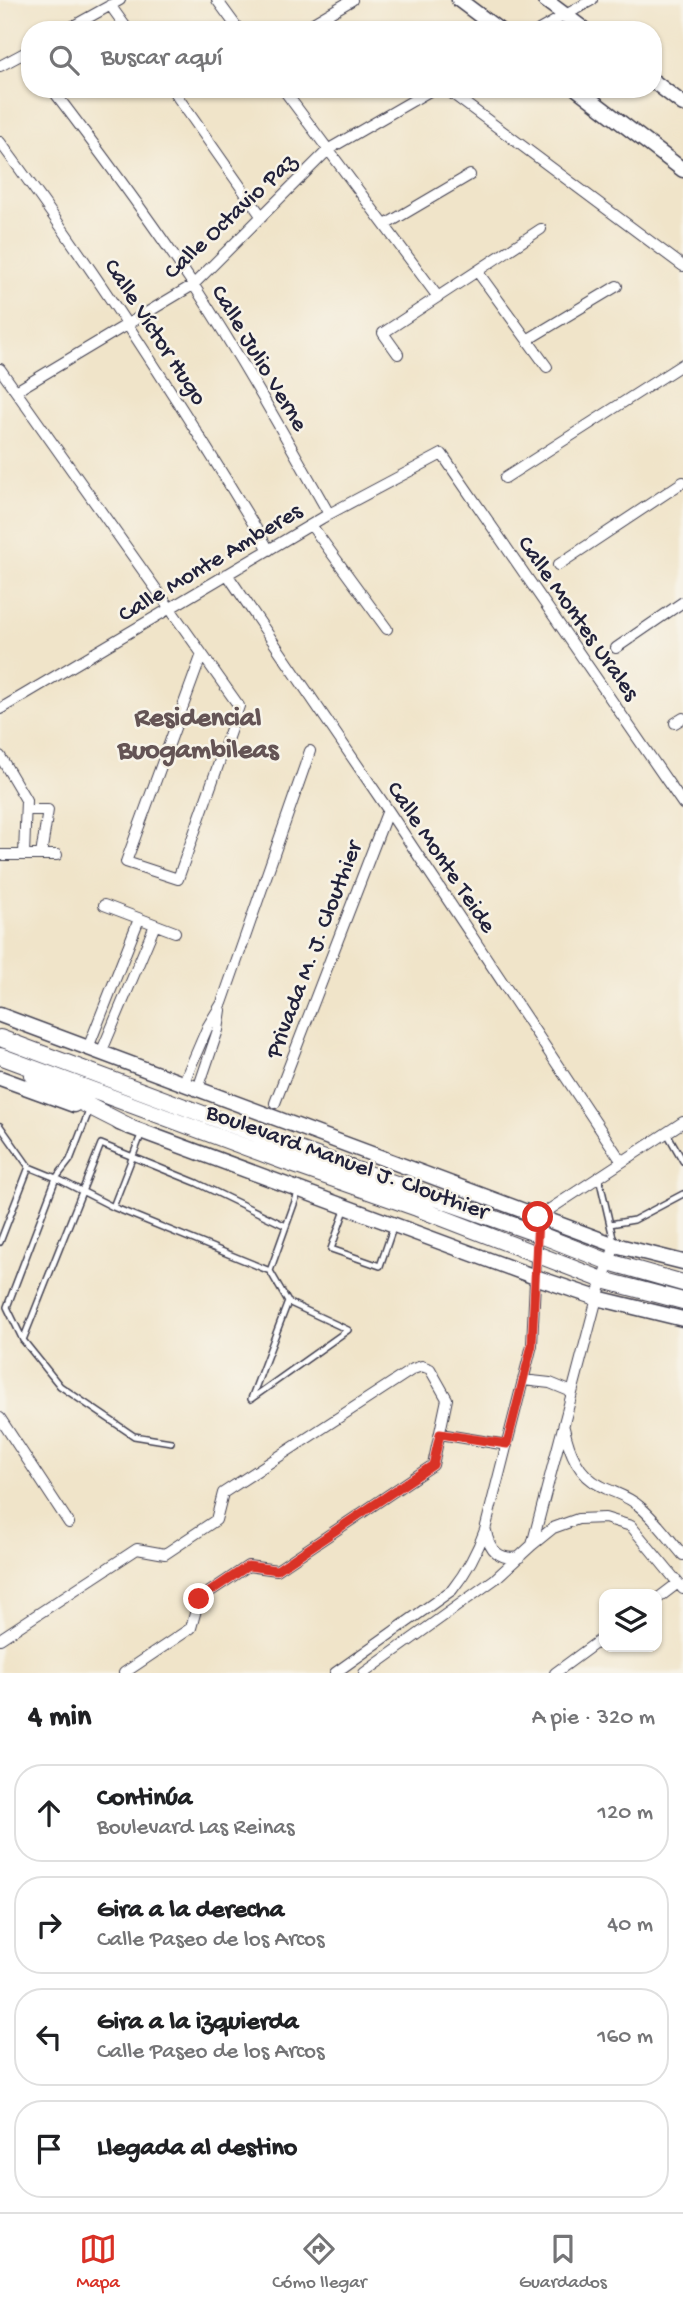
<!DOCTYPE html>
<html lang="es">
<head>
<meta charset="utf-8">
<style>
  :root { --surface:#fff; --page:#f2f2f2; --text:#202124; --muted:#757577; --line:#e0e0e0; --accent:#d93025 }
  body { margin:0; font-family:"Gochi Hand",sans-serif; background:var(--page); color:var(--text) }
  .controls { position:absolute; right:21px; bottom:21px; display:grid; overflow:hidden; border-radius:14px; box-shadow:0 2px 5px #0004 }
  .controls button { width:63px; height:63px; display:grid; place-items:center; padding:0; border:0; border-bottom:2px solid var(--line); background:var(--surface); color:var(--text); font:35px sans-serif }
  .stop { position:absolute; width:21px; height:21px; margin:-16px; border:5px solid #d93025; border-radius:50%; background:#fff }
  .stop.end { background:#d93025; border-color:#fff; box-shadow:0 2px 7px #0008 }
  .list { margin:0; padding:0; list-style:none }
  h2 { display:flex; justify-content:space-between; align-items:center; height:91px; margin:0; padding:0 28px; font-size:30px }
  h2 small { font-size:23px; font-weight:400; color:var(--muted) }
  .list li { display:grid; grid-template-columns:46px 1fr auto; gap:21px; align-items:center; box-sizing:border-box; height:98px; margin:0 14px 14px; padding:0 14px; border:2px solid var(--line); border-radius:28px }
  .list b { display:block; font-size:26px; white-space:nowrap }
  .list p { margin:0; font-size:23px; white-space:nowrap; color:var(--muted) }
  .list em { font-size:23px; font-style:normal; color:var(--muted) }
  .icon { flex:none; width:38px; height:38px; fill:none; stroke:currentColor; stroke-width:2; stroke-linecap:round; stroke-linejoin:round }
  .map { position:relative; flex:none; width:683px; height:1673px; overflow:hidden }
  .search { position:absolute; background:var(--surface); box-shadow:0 2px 5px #0004; left:21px; right:21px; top:21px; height:77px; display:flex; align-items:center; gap:18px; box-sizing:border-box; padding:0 24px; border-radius:28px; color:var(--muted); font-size:26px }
  .sheet { height:539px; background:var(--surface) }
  nav { display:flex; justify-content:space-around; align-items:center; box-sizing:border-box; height:98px; border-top:2px solid var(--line); background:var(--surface); font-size:19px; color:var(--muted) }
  nav a { display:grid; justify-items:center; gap:4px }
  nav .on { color:var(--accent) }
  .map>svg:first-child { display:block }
</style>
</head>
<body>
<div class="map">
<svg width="683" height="1673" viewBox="0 0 683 1673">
  <rect width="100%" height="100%" fill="#f7f3e8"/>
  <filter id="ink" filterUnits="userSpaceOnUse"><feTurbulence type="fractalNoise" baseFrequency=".0143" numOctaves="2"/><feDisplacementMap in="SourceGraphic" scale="14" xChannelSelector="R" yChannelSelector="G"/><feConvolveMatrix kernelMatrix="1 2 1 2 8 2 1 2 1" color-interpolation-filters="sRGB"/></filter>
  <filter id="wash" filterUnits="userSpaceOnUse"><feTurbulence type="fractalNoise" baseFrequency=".00686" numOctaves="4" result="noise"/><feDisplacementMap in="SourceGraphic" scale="28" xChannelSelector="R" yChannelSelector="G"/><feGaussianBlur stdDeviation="1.57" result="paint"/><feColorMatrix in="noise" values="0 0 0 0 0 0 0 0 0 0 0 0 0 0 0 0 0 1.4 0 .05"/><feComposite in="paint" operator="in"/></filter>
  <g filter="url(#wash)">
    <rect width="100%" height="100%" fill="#f0e4c9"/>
  </g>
  <g filter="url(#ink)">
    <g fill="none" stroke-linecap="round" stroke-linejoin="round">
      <g stroke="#413f50" stroke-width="8">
        <path id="lane" d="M 89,1111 L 70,1160 L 56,1178 L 113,1207
          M 0,1126 L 29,1167 L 56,1178 L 7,1307 L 23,1340 L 60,1386 L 134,1436 L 171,1442
          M 667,1133 L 683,1161
          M 141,1135 L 113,1207 L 270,1271 L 298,1193
          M 599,1177 L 614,1242
          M 345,1210 L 331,1249 L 380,1266 L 394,1225
          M 610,1224 L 634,1220 L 683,1194
          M 0,1242 L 29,1167
          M 270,1271 L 288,1302 L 348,1330 L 251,1399 L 288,1302
          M 23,1340 L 101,1144 L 197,1183 L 286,1226"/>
      </g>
      <g stroke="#413f50" stroke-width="12">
        <path id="street" d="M 217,0 L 239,30
          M 110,5 L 128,30
          M 308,26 L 352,0
          M 66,30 L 120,0
          M 539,30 L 592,0
          M 0,66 L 30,50
          M 52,89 C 101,153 148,217 193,284 C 242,359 285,436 329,514
          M 172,89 L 262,217
          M 283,89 L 438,297
          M 446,89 L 683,266
          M 0,142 C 97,273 185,410 269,550
          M 385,225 L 470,175
          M 477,271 L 547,367
          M 527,340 L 617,286
          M 398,354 L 383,333 L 541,229
          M 0,369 L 239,706 L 178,879 L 126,862 L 202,654
          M 16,391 L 193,285 L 329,149 L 433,89
          M 505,478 L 683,364
          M 311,525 L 387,629
          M 558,565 L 683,482
          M 227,574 L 388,810 L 622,1162
          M 616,648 L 683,602
          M 0,709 L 329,514 L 442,454 L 683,804
          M 675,723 L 683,718
          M 0,756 L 26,800 L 24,855
          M 26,810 L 48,810 L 41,855
          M 0,855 L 57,855
          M 104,905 L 175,932
          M 88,1048 L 139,919
          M 101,1053 L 155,925
          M 183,1084 L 208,1026 L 222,1003 L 310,751
          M 198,1089 L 218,1030 L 221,1010
          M 275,1103 L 388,810
          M 523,1380 L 550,1383 L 572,1392
          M 0,1418 L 69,1523
          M 564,1428 C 569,1451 578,1475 601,1486 C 614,1493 628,1496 639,1506 C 656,1520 669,1539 683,1555
          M 440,1434 L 507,1445
          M 486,1531 C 489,1550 500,1561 520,1557
          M 532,1545 L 553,1528 L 578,1519 L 605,1518 L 631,1526 L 683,1589
          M 657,1599 L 678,1583
          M 0,1639 L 137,1549 L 165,1554 L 216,1520 L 223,1493 L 413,1369 L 422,1366 L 430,1369 L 447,1399 L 433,1465 L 277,1570 L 248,1566 L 199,1599 L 191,1628 L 124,1673
          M 335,1673 L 452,1590 C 467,1571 477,1553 485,1530 L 532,1345 L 538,1217 L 683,1122
          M 364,1673 L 495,1579 L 532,1545 L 597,1298 L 615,1245
          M 555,1673 L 604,1637"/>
      </g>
      <g stroke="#413f50" stroke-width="17">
        <path id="secondary" d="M 459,0 L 499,30
          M 545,0 L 585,30
          M 653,81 L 683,104
          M 577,89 L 683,170
          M 0,1015 L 615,1245 L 683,1262
          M 0,1078 L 74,1105
          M 119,1123 L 535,1277 L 597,1298 L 683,1319"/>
      </g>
      <g stroke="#413f50" stroke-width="18">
        <path id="primary" d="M 0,1038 L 291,1147 L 538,1234 L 609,1262 L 683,1283
          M 0,1056 L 283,1161 L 417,1208 L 603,1280 L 683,1301
          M 33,1075 L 59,1091 L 128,1126"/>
      </g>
      <use href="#lane" stroke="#fff" stroke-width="5"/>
      <use href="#street" stroke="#fff" stroke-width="10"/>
      <use href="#secondary" stroke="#fff" stroke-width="14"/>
      <use href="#primary" stroke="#fff" stroke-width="16"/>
    </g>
  </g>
  <g fill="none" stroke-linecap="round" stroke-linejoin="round" filter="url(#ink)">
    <path stroke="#d93025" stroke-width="9" d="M 199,1599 L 248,1566 L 277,1570 L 433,1465 L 440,1434 L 507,1444 L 532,1345 L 538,1217"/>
  </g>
  <g text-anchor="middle" stroke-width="5" stroke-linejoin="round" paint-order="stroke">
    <g font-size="24" fill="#22223b" stroke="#f7f3e8">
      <text transform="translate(229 215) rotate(-43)" y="8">Calle Octavio Paz</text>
      <text transform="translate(157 331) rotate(57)" y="8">Calle Víctor Hugo</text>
      <text transform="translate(261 357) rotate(59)" y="8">Calle Julio Verne</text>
      <text transform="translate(209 561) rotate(-31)" y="8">Calle Monte Amberes</text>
      <text transform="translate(580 617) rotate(55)" y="8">Calle Montes Urales</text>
      <text transform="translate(443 856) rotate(56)" y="8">Calle Monte Teide</text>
      <text transform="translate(312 949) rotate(-69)" y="8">Privada M. J. Clouthier</text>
      <text transform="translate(348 1160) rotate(20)" y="8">Boulevard Manuel J. Clouthier</text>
    </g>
    <g font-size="28" font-weight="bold" fill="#645455" stroke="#f7f3e8">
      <text x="198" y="725">Residencial<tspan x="198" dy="32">Buogambileas</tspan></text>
    </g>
  </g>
</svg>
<div class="controls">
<button><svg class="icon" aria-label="layers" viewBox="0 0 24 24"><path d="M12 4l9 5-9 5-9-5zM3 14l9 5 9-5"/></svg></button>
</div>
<div class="stop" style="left:538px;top:1217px"></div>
<div class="stop end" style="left:199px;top:1599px"></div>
<div class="search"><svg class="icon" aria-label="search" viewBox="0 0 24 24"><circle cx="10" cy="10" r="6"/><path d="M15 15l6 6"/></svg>Buscar aquí</div>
</div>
<section class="sheet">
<h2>4 min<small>A pie · 320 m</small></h2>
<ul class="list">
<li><svg class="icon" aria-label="ahead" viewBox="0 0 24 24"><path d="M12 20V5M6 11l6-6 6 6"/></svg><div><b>Continúa</b><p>Boulevard Las Reinas</p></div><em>120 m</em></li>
<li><svg class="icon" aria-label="right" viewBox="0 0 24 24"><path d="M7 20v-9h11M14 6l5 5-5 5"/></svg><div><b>Gira a la derecha</b><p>Calle Paseo de los Arcos</p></div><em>40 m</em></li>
<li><svg class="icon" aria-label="left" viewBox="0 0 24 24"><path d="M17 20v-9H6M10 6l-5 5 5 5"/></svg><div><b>Gira a la izquierda</b><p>Calle Paseo de los Arcos</p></div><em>160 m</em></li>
<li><svg class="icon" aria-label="arrive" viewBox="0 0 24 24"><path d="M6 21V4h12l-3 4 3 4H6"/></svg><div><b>Llegada al destino</b></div></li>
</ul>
</section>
<nav>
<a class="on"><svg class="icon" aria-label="map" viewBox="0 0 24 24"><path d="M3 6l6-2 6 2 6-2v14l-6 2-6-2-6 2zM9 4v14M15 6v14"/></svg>Mapa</a>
<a><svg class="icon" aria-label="directions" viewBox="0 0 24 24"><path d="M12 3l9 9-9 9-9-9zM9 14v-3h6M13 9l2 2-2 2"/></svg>Cómo llegar</a>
<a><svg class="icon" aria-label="saved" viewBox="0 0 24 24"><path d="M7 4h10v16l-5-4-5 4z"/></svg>Guardados</a>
</nav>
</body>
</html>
